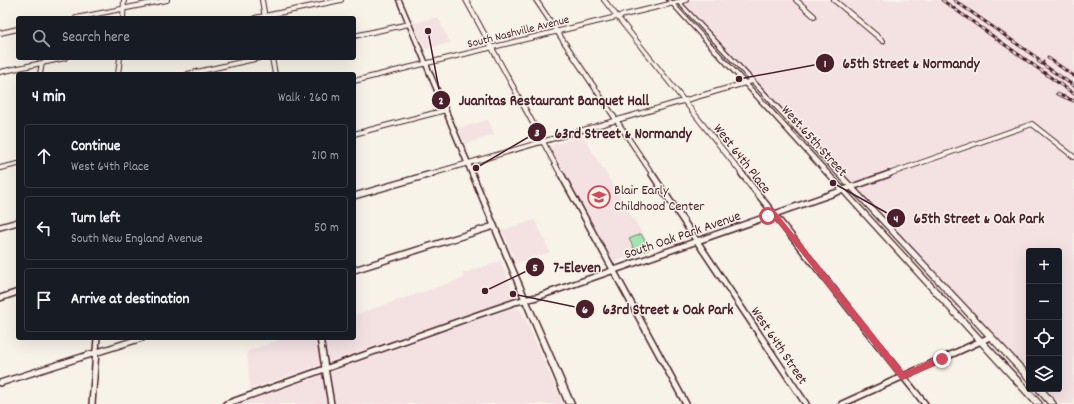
<!DOCTYPE html>
<html lang="en">
<head>
<meta charset="utf-8">
<style>
  :root { --surface:#171b24; --page:#242831; --text:#f1f3f6; --muted:#9ea1a6; --line:#363941 }
  body { margin:0; font-family:Dekko,sans-serif; background:var(--page); color:var(--text) }
  .controls { position:absolute; right:12px; bottom:12px; display:grid; overflow:hidden; border-radius:4px; box-shadow:0 4px 16px #0002 }
  .controls button { width:36px; height:36px; display:grid; place-items:center; padding:0; border:0; border-bottom:1px solid var(--line); background:var(--surface); color:var(--text); font:20px sans-serif }
  .stop { position:absolute; width:12px; height:12px; margin:-9px; border:3px solid #d1495b; border-radius:50%; background:#fff }
  .stop.end { background:#d1495b; border-color:#fff; box-shadow:0 1px 4px #0008 }
  .list { margin:0; padding:0; list-style:none }
  h2 { display:flex; justify-content:space-between; align-items:center; height:52px; margin:0; padding:0 16px; font-size:17px }
  h2 small { font-size:13px; font-weight:400; color:var(--muted) }
  .list li { display:grid; grid-template-columns:26px 1fr auto; gap:12px; align-items:center; box-sizing:border-box; height:64px; margin:0 8px 8px; padding:0 8px; border:1px solid var(--line); border-radius:4px }
  .list b { display:block; font-size:15px; white-space:nowrap }
  .list p { margin:0; font-size:13px; white-space:nowrap; color:var(--muted) }
  .list em { font-size:13px; font-style:normal; color:var(--muted) }
  .icon { flex:none; width:22px; height:22px; fill:none; stroke:currentColor; stroke-width:2; stroke-linecap:round; stroke-linejoin:round }
  .map { position:relative; flex:none; width:1074px; height:404px; overflow:hidden }
  .search { position:absolute; background:var(--surface); box-shadow:0 4px 16px #0002; left:16px; top:16px; width:340px; height:44px; display:flex; align-items:center; gap:10px; box-sizing:border-box; padding:0 14px; border-radius:4px; color:var(--muted); font-size:15px }
  .panel { position:absolute; background:var(--surface); box-shadow:0 4px 16px #0002; left:16px; top:72px; width:340px; height:268px; border-radius:4px }
  .map>svg:first-child { display:block }
</style>
</head>
<body>
<div class="map">
<svg width="1074" height="404" viewBox="0 0 1074 404">
  <rect width="100%" height="100%" fill="#f7f3e8"/>
  <filter id="ink" filterUnits="userSpaceOnUse"><feTurbulence type="fractalNoise" baseFrequency=".025" numOctaves="2"/><feDisplacementMap in="SourceGraphic" scale="8" xChannelSelector="R" yChannelSelector="G"/><feConvolveMatrix kernelMatrix="1 2 1 2 8 2 1 2 1" color-interpolation-filters="sRGB"/></filter>
  <g filter="url(#ink)">
    <path fill="#f4e2e3" d="M 680,0 L 1074,0 L 1074,404 L 1060,404 L 1046,389 L 1059,389 L 1059,251 L 1029,251 L 1029,371 Z
      M 438,17 L 450,43 L 425,49 L 413,23 Z
      M 488,120 L 495,135 L 465,144 L 458,128 Z
      M 583,136 L 652,249 L 613,262 L 549,146 Z
      M 535,220 L 550,252 L 516,263 L 502,230 Z
      M 501,261 L 514,293 L 512,299 L 250,389 L 247,351 L 285,338 L 354,338 L 354,315 L 464,278 L 463,273 Z
      M 513,307 L 518,308 L 522,312 L 563,404 L 239,404 Z"/>
    <path fill="#a1e5b0" stroke="#76826e" d="M 641,234 L 650,249 L 639,253 L 636,252 L 629,239 Z"/>
    <g fill="none" stroke-linecap="round" stroke-linejoin="round">
      <g stroke="#4a1f2b" stroke-width="6">
        <path id="minor-far1" d="M 262,0 L 265,18
          M 466,0 L 561,175
          M 536,0 L 653,175
          M 604,0 L 743,175
          M 796,0 L 814,16
          M 834,0 L 883,41
          M 76,18 L 167,0
          M 123,18 L 124,0
          M 255,18 L 341,0
          M 0,33 L 18,29
          M 354,36 L 409,24
          M 272,58 L 275,74
          M 0,72 L 65,58
          M 40,74 L 42,63
          M 118,74 L 120,58
          M 188,74 L 259,58
          M 354,81 L 686,0
          M 354,134 L 446,110
          M 0,168 L 18,164
          M 427,175 L 752,81
          M 886,175 L 1032,124 L 1074,157"/>
      </g>
      <g stroke="#4a1f2b" stroke-width="8">
        <path id="minor" d="M 561,174 L 686,404
          M 652,174 L 806,404
          M 742,174 L 925,404
          M 354,196 L 431,174
          M 0,227 L 18,222
          M 354,270 L 494,226
          M 0,298 L 18,292
          M 320,338 L 331,404
          M 0,383 L 142,338
          M 92,404 L 97,338
          M 226,404 L 477,315 L 515,302 L 537,297 L 889,174
          M 842,404 L 990,337"/>
      </g>
      <g stroke="#4a1f2b" stroke-width="2.5">
        <path id="tertiary" d="M 667,0 L 671,0 L 1041,402 L 1042,404 L 1034,404 Z
          M 675,0 L 679,0 L 1029,373 L 1029,381 L 1027,380 Z
          M 1036,389 L 1044,389 L 1055,402 L 1056,404 L 1048,404 L 1037,391 Z"/>
      </g>
      <g stroke="#4a1f2b" stroke-width="3">
        <path id="secondary" d="M 397,0 L 401,0 L 518,276 L 574,404 L 566,404 Z"/>
      </g>
      <use href="#minor-far1" stroke="#f7f3e8" stroke-width="4"/>
      <use href="#minor" stroke="#f7f3e8" stroke-width="5"/>
      <use href="#tertiary" fill="#f7f3e8" fill-rule="evenodd"/>
      <use href="#secondary" fill="#f7f3e8" fill-rule="evenodd"/>
      <g stroke="#4a1f2b" stroke-width="3">
        <path id="rail" d="M 942,0 L 1074,94
          M 954,0 L 1043,62
          M 1048,58 L 1074,76
          M 1038,61 L 1074,86
          M 1057,94 L 1074,101"/>
      </g>
      <use href="#rail" stroke="#f7f3e8" stroke-width="1.5" stroke-dasharray="4" stroke-linecap="butt"/>
    </g>
  </g>
  <path fill="#d1495b" d="M 774,211 L 776,212 L 904,372 L 942,355 L 945,356 L 945,361 L 903,380 L 900,379 L 773,217 L 765,218 L 765,215 Z"/>
  <defs>
    <g id="school-ring" transform="scale(1.15)"><circle r="9.5" fill="#f7f3e8" stroke="#d1495b" stroke-width="1.5"/><path d="M0-5L7-2L0 1L-7-2ZM-4 1L0 2.5L4 1V4Q0 6-4 4Z" fill="#d1495b"/></g>
  </defs>
  <g fill-rule="evenodd">
    <use href="#school-ring" x="599" y="197"/>
  </g>
  <g text-anchor="middle" stroke-width="3" stroke-linejoin="round" paint-order="stroke">
    <g font-size="12" fill="#4a1f2b" stroke="#f7f3e8">
      <text transform="translate(518 31) rotate(-14)" y="4">South Nashville Avenue</text>
    </g>
    <g font-size="14" fill="#4a1f2b" stroke="#f7f3e8">
      <text transform="translate(815 140) rotate(48)" y="5">West 65th Street</text>
      <text transform="translate(743 158) rotate(52)" y="5">West 64th Place</text>
      <text transform="translate(682 234) rotate(-19)" y="5">South Oak Park Avenue</text>
      <text transform="translate(780 345) rotate(56)" y="5">West 64th Street</text>
    </g>
    <g font-size="14" fill="#4a1f2b" stroke="#f7f3e8" text-anchor="start">
      <text x="614" y="194">Blair Early<tspan x="614" dy="16">Childhood Center</tspan></text>
    </g>
  </g>
  <path fill="none" stroke="#4a1f2b" stroke-width="1.5" d="M739 79L825 63M428 31L441 100M476 168L537 132M833 183L896 218M485 291L535 267M513 294L585 309"/>
  <g fill="#4a1f2b" stroke="#f7f3e8" stroke-width="1.5">
    <circle cx="739" cy="79" r="4"/>
    <circle cx="428" cy="31" r="4"/>
    <circle cx="476" cy="168" r="4"/>
    <circle cx="833" cy="183" r="4"/>
    <circle cx="485" cy="291" r="4"/>
    <circle cx="513" cy="294" r="4"/>
    <circle cx="825" cy="63" r="10"/>
    <circle cx="441" cy="100" r="10"/>
    <circle cx="537" cy="132" r="10"/>
    <circle cx="896" cy="218" r="10"/>
    <circle cx="535" cy="267" r="10"/>
    <circle cx="585" cy="309" r="10"/>
  </g>
  <g font-size="12" text-anchor="middle" font-weight="bold" fill="#fff">
    <text x="825" y="67">1</text>
    <text x="441" y="104">2</text>
    <text x="537" y="136">3</text>
    <text x="896" y="222">4</text>
    <text x="535" y="271">5</text>
    <text x="585" y="313">6</text>
  </g>
  <g font-size="15" text-anchor="middle" font-weight="bold" fill="#4a1f2b" stroke="#f7f3e8" stroke-width="3" stroke-linejoin="round" paint-order="stroke">
    <text x="911" y="68">65th Street &amp; Normandy</text>
    <text x="554" y="105">Juanitas Restaurant Banquet Hall</text>
    <text x="623" y="138">63rd Street &amp; Normandy</text>
    <text x="979" y="223">65th Street &amp; Oak Park</text>
    <text x="577" y="272">7-Eleven</text>
    <text x="668" y="314">63rd Street &amp; Oak Park</text>
  </g>
</svg>
<div class="controls">
<button>+</button>
<button>−</button>
<button><svg class="icon" aria-label="locate" viewBox="0 0 24 24"><circle cx="12" cy="12" r="6"/><path d="M12 2v4M12 18v4M2 12h4M18 12h4"/></svg></button>
<button><svg class="icon" aria-label="layers" viewBox="0 0 24 24"><path d="M12 4l9 5-9 5-9-5zM3 14l9 5 9-5"/></svg></button>
</div>
<div class="stop" style="left:768px;top:216px"></div>
<div class="stop end" style="left:942px;top:359px"></div>
<div class="search"><svg class="icon" aria-label="search" viewBox="0 0 24 24"><circle cx="10" cy="10" r="6"/><path d="M15 15l6 6"/></svg>Search here</div>
<section class="panel">
<h2>4 min<small>Walk · 260 m</small></h2>
<ul class="list">
<li><svg class="icon" aria-label="ahead" viewBox="0 0 24 24"><path d="M12 20V5M6 11l6-6 6 6"/></svg><div><b>Continue</b><p>West 64th Place</p></div><em>210 m</em></li>
<li><svg class="icon" aria-label="left" viewBox="0 0 24 24"><path d="M17 20v-9H6M10 6l-5 5 5 5"/></svg><div><b>Turn left</b><p>South New England Avenue</p></div><em>50 m</em></li>
<li><svg class="icon" aria-label="arrive" viewBox="0 0 24 24"><path d="M6 21V4h12l-3 4 3 4H6"/></svg><div><b>Arrive at destination</b></div></li>
</ul>
</section>
</div>
</body>
</html>
